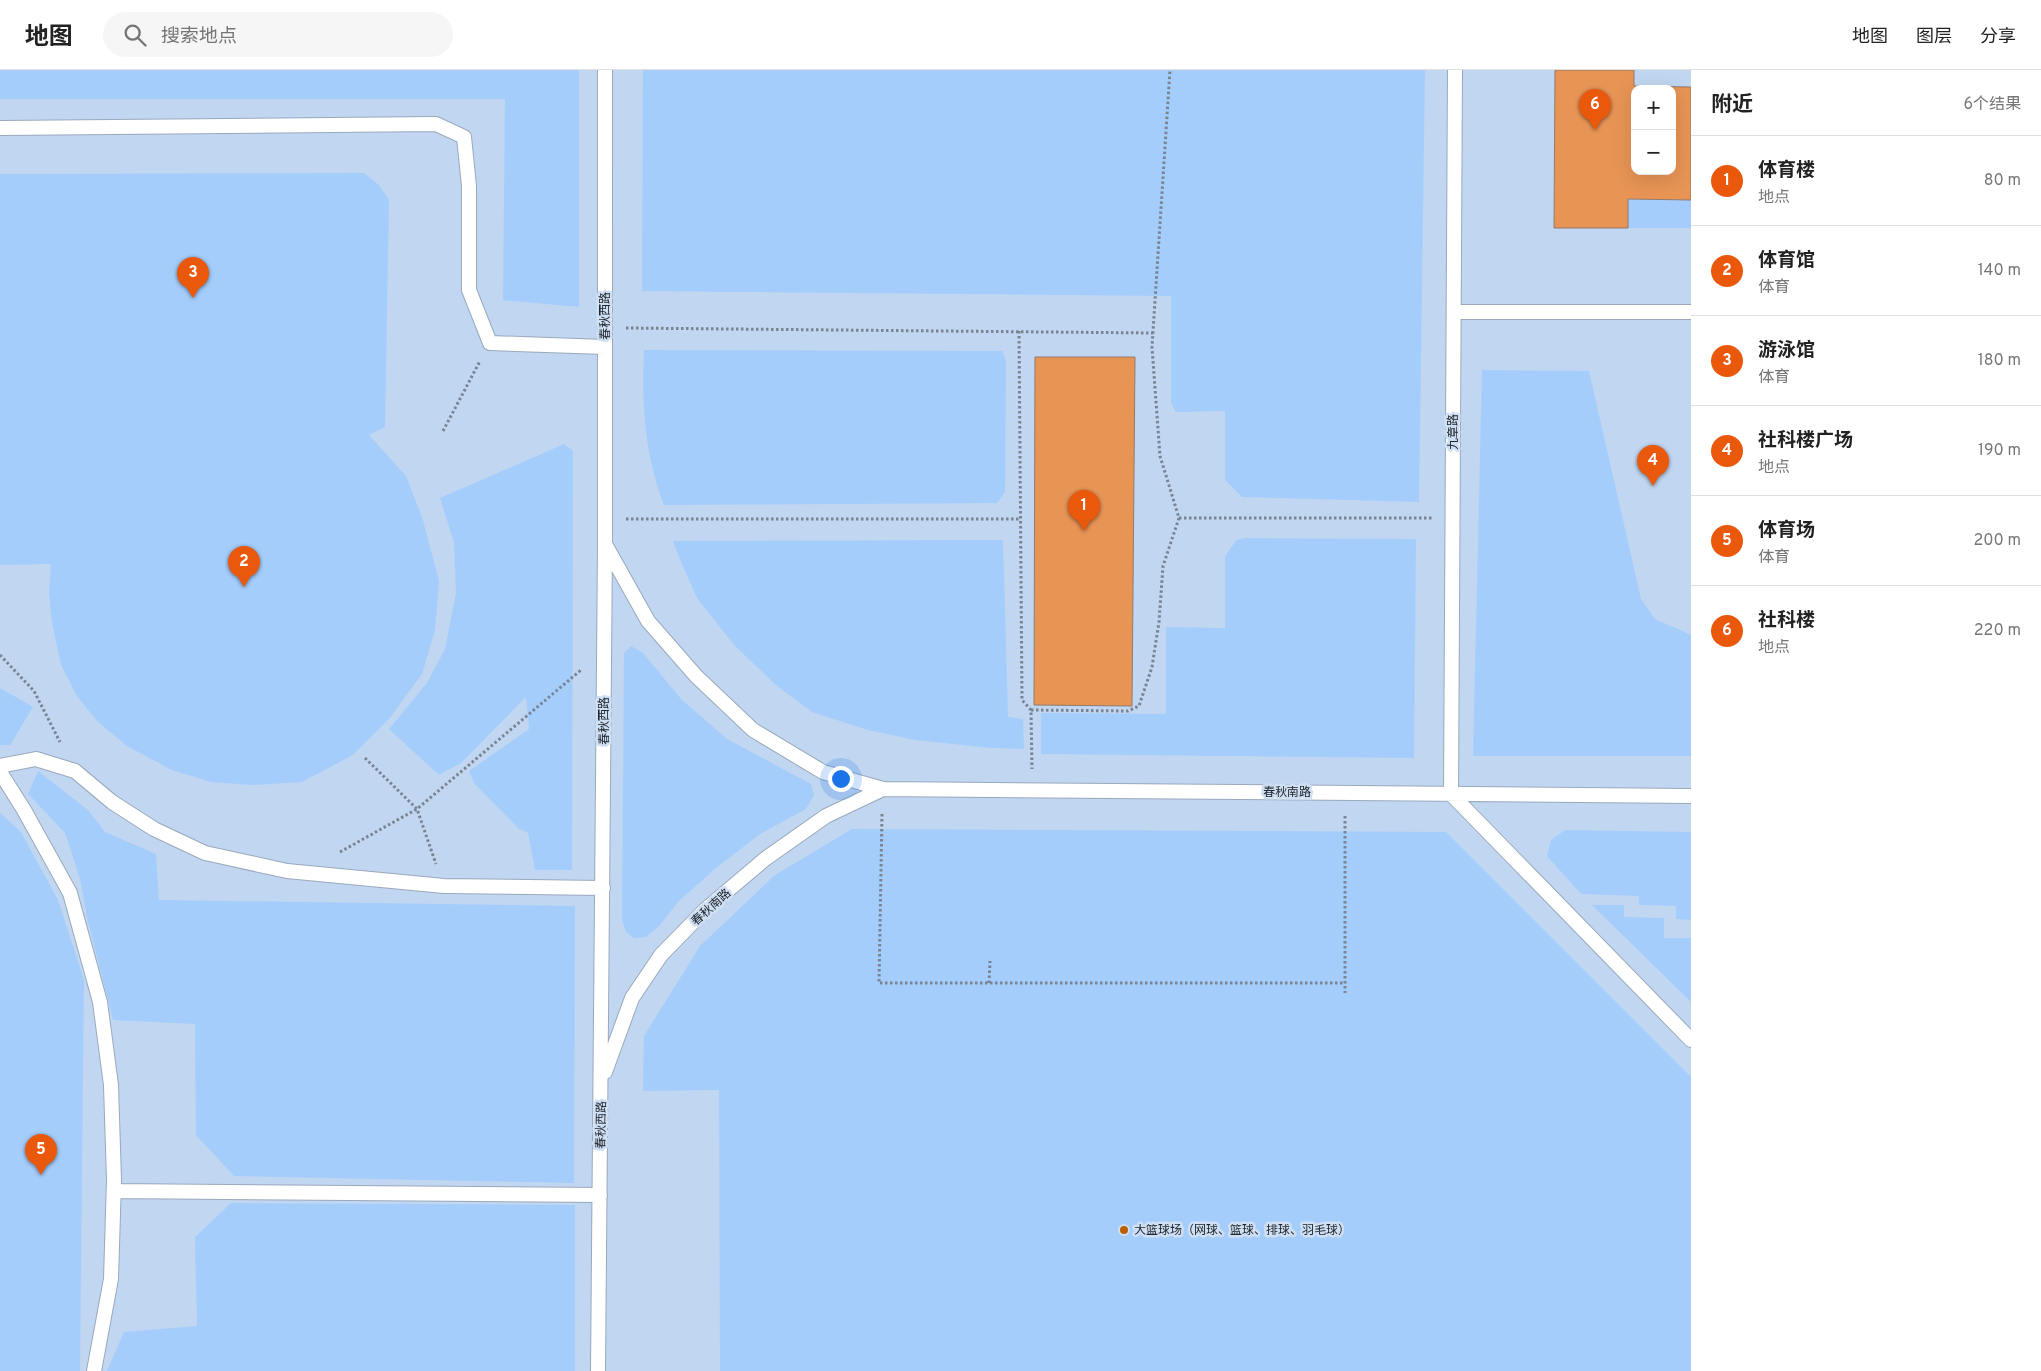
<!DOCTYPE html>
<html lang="zh">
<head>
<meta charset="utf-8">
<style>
  :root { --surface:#fff; --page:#f6f6f6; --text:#222; --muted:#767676; --line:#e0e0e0; --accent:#ea580c }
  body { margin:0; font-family:Overpass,"Noto Sans SC",sans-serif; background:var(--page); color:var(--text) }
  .controls { position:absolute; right:15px; top:15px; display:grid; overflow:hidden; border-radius:10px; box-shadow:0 5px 20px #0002 }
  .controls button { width:45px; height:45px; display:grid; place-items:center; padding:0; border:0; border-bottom:1px solid var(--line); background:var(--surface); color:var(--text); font:25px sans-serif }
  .you { position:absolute; left:840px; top:708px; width:18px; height:18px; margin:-12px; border:4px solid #fff; border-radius:50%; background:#1a73e8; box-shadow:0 0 0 8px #1a73e833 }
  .badge { display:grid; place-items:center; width:32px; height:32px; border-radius:50%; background:var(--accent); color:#fff; font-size:16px; font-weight:700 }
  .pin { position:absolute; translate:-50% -41px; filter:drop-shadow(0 1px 2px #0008) }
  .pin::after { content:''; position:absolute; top:26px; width:18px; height:15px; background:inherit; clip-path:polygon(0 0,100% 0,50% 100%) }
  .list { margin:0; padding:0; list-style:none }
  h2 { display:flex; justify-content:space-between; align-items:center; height:65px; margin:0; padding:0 20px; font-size:21px }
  h2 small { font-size:16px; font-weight:400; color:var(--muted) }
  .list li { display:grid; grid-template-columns:32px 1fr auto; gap:15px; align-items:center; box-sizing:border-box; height:90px; padding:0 20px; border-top:1px solid var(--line) }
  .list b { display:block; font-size:19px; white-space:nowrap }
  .list p { margin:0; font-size:16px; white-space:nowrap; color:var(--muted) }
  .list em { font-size:16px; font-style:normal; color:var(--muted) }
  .icon { flex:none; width:28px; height:28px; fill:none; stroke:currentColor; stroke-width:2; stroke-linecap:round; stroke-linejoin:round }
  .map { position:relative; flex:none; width:1691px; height:1301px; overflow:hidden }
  header { display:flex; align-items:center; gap:30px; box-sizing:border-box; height:70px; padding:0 25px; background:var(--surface); border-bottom:1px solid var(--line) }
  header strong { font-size:24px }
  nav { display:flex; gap:28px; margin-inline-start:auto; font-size:18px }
  .search { width:350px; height:45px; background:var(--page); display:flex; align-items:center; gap:12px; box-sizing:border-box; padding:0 18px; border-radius:28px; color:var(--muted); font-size:19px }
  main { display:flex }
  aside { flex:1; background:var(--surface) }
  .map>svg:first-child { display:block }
</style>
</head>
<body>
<header>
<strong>地图</strong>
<div class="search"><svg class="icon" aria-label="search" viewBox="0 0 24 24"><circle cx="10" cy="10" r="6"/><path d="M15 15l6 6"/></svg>搜索地点</div>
<nav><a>地图</a><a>图层</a><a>分享</a></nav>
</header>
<main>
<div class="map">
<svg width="1691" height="1301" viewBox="0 0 1691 1301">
  <rect width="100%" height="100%" fill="#d0e0f4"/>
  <path fill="#c1d6f0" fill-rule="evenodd" d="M 0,0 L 1691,0 L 1691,1301 L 0,1301 ZM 1635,19 L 1672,19 L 1672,101 L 1635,101 Z"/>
  <path fill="#a5cdfc" d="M 0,0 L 579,0 L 579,237 L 503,230 L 505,29 L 0,29 Z
    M 643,0 L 1425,0 L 1419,432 L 1242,427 L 1225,410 L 1225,341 L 1176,342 L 1171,333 L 1171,226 L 642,221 Z
    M 364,103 L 379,115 L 389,130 L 385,357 L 369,365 L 406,406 L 423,450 L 439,511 L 435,560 L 422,604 L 389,649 L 353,685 L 302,712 L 253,715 L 211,712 L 172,700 L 127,676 L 97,651 L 77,626 L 61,595 L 52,553 L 49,523 L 51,494 L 0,495 L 0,104 Z
    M 1628,129 L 1691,130 L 1691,158 L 1628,158 Z
    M 644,280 L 1002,281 L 1006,290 L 1005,422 L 997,433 L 664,435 C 644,381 642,337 644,280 Z
    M 1482,300 L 1589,301 L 1641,529 L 1655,549 L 1691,565 L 1691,686 L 1473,686 Z
    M 564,374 L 573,381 L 572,800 L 535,800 L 528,763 L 519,759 L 474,713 L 469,701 L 529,659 L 526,627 L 461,693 L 439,705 L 389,659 L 427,613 L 445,579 L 456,523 L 454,473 L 440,428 Z
    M 1245,468 L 1416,469 L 1414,688 L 1041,684 L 1041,643 L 1166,644 L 1166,557 L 1225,558 L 1225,487 L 1236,470 Z
    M 1003,470 L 1008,647 L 1023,649 L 1024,679 L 991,678 L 915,670 L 868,660 L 812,642 L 777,616 L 734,575 L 697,528 L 680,490 L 673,471 Z
    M 631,576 L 643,583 L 682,630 L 727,669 L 811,714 L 814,725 L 806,739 L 760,764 L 716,798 L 678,832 L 660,855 L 646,867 L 634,868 L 626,862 L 622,849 L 624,583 Z
    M 0,618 L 33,637 L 10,675 L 0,675 Z
    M 38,701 L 88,740 L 105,762 L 156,784 L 159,830 L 575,836 L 574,1113 L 234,1106 L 196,1065 L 195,954 L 113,950 L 87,847 L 80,809 L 65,763 L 28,724 Z
    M 0,743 L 21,762 L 58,830 L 84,910 L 80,1301 L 0,1301 Z
    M 852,759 L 1446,762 L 1691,1007 L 1691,1301 L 720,1301 L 719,1020 L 643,1021 L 644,966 L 700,876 L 775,805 Z
    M 1565,760 L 1691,762 L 1691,850 L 1676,849 L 1676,836 L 1639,835 L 1639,826 L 1581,824 L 1547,786 L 1551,770 Z
    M 1592,835 L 1624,835 L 1624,847 L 1664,848 L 1664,868 L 1691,868 L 1691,932 Z
    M 231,1133 L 575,1135 L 575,1301 L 107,1301 L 124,1262 L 197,1256 L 195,1167 Z"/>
  <path fill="#e89455" stroke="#907b6d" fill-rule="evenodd" d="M 1555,0 L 1634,0 L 1634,16 L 1691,17 L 1691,130 L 1628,129 L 1628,158 L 1554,158 ZM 1635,19 L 1672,19 L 1672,101 L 1635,101 Z
    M 1035,287 L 1135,287 L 1132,636 L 1034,635 Z"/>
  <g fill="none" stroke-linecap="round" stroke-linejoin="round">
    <g stroke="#99a9bc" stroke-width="16">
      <path id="service" d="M 1455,0 L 1451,724 L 1691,970
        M 0,58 L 436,54 L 464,67 L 469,116 L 469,220 L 490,273 L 605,277
        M 1454,242 L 1691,242
        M 606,476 L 648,551 L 696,606 L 753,660 L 823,702 L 883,719 L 1691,726
        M 0,696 L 36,689 L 75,701 L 112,732 L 154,759 L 205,783 L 287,801 L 444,816 L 603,818
        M 0,702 L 24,740 L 70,823 L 100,932 L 111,1015 L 114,1110 L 111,1209 L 94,1301
        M 605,1002 L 632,928 L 661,885 L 706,839 L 765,789 L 826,746 L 883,719
        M 114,1121 L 600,1125
        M 598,1301 L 605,475 L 605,0"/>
    </g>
    <path stroke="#798492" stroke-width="3" stroke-dasharray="2.5 2.5" stroke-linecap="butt" d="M 626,258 L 1153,263
      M 1019,261 L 1022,630 L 1031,640 L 1032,699
      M 443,361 L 480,291
      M 1179,448 L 1432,448
      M 626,449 L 1020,449
      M 0,585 L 34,621 L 60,672
      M 1031,640 L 1128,641 L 1139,636 L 1152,597 L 1159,552 L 1163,496 L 1179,448 L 1160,386 L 1152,277 L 1170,0
      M 365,688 L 417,739 L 436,794
      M 882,744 L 879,913 L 1345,913
      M 1345,746 L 1345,923
      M 340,782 L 417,739 L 581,600
      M 989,913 L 990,891"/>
    <use href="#service" stroke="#fff" stroke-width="14"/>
  </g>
  <circle fill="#ba6000" stroke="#d0e0f4" stroke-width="2" cx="1124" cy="1160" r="5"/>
  <g text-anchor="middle" stroke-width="5" stroke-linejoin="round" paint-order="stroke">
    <g font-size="12" fill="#20262d" stroke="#d0e0f4">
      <text transform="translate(605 246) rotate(-90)" y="4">春秋西路</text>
      <text transform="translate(1453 362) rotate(-90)" y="4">九章路</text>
      <text transform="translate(604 651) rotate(-90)" y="4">春秋西路</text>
      <text x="1287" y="726">春秋南路</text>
      <text transform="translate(711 837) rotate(-42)" y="4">春秋南路</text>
      <text transform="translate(601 1055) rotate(-89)" y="4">春秋西路</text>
    </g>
    <g font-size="12" fill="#20262d" stroke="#d0e0f4" text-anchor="start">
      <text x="1134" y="1164">大篮球场（网球、篮球、排球、羽毛球）</text>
    </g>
  </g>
</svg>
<div class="controls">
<button>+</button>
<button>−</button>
</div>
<div class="you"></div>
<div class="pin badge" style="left:1084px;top:461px">1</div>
<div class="pin badge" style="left:244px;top:517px">2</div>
<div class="pin badge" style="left:193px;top:228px">3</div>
<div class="pin badge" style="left:1653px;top:416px">4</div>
<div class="pin badge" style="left:41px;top:1105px">5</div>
<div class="pin badge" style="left:1595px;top:60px">6</div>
</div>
<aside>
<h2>附近<small>6个结果</small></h2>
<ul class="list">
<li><span class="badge">1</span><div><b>体育楼</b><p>地点</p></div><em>80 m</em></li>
<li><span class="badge">2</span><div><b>体育馆</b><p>体育</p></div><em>140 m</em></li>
<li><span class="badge">3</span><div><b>游泳馆</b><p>体育</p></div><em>180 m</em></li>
<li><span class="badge">4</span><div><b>社科楼广场</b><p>地点</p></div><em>190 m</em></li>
<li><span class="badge">5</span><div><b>体育场</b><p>体育</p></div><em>200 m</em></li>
<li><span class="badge">6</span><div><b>社科楼</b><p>地点</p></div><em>220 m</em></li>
</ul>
</aside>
</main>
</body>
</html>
